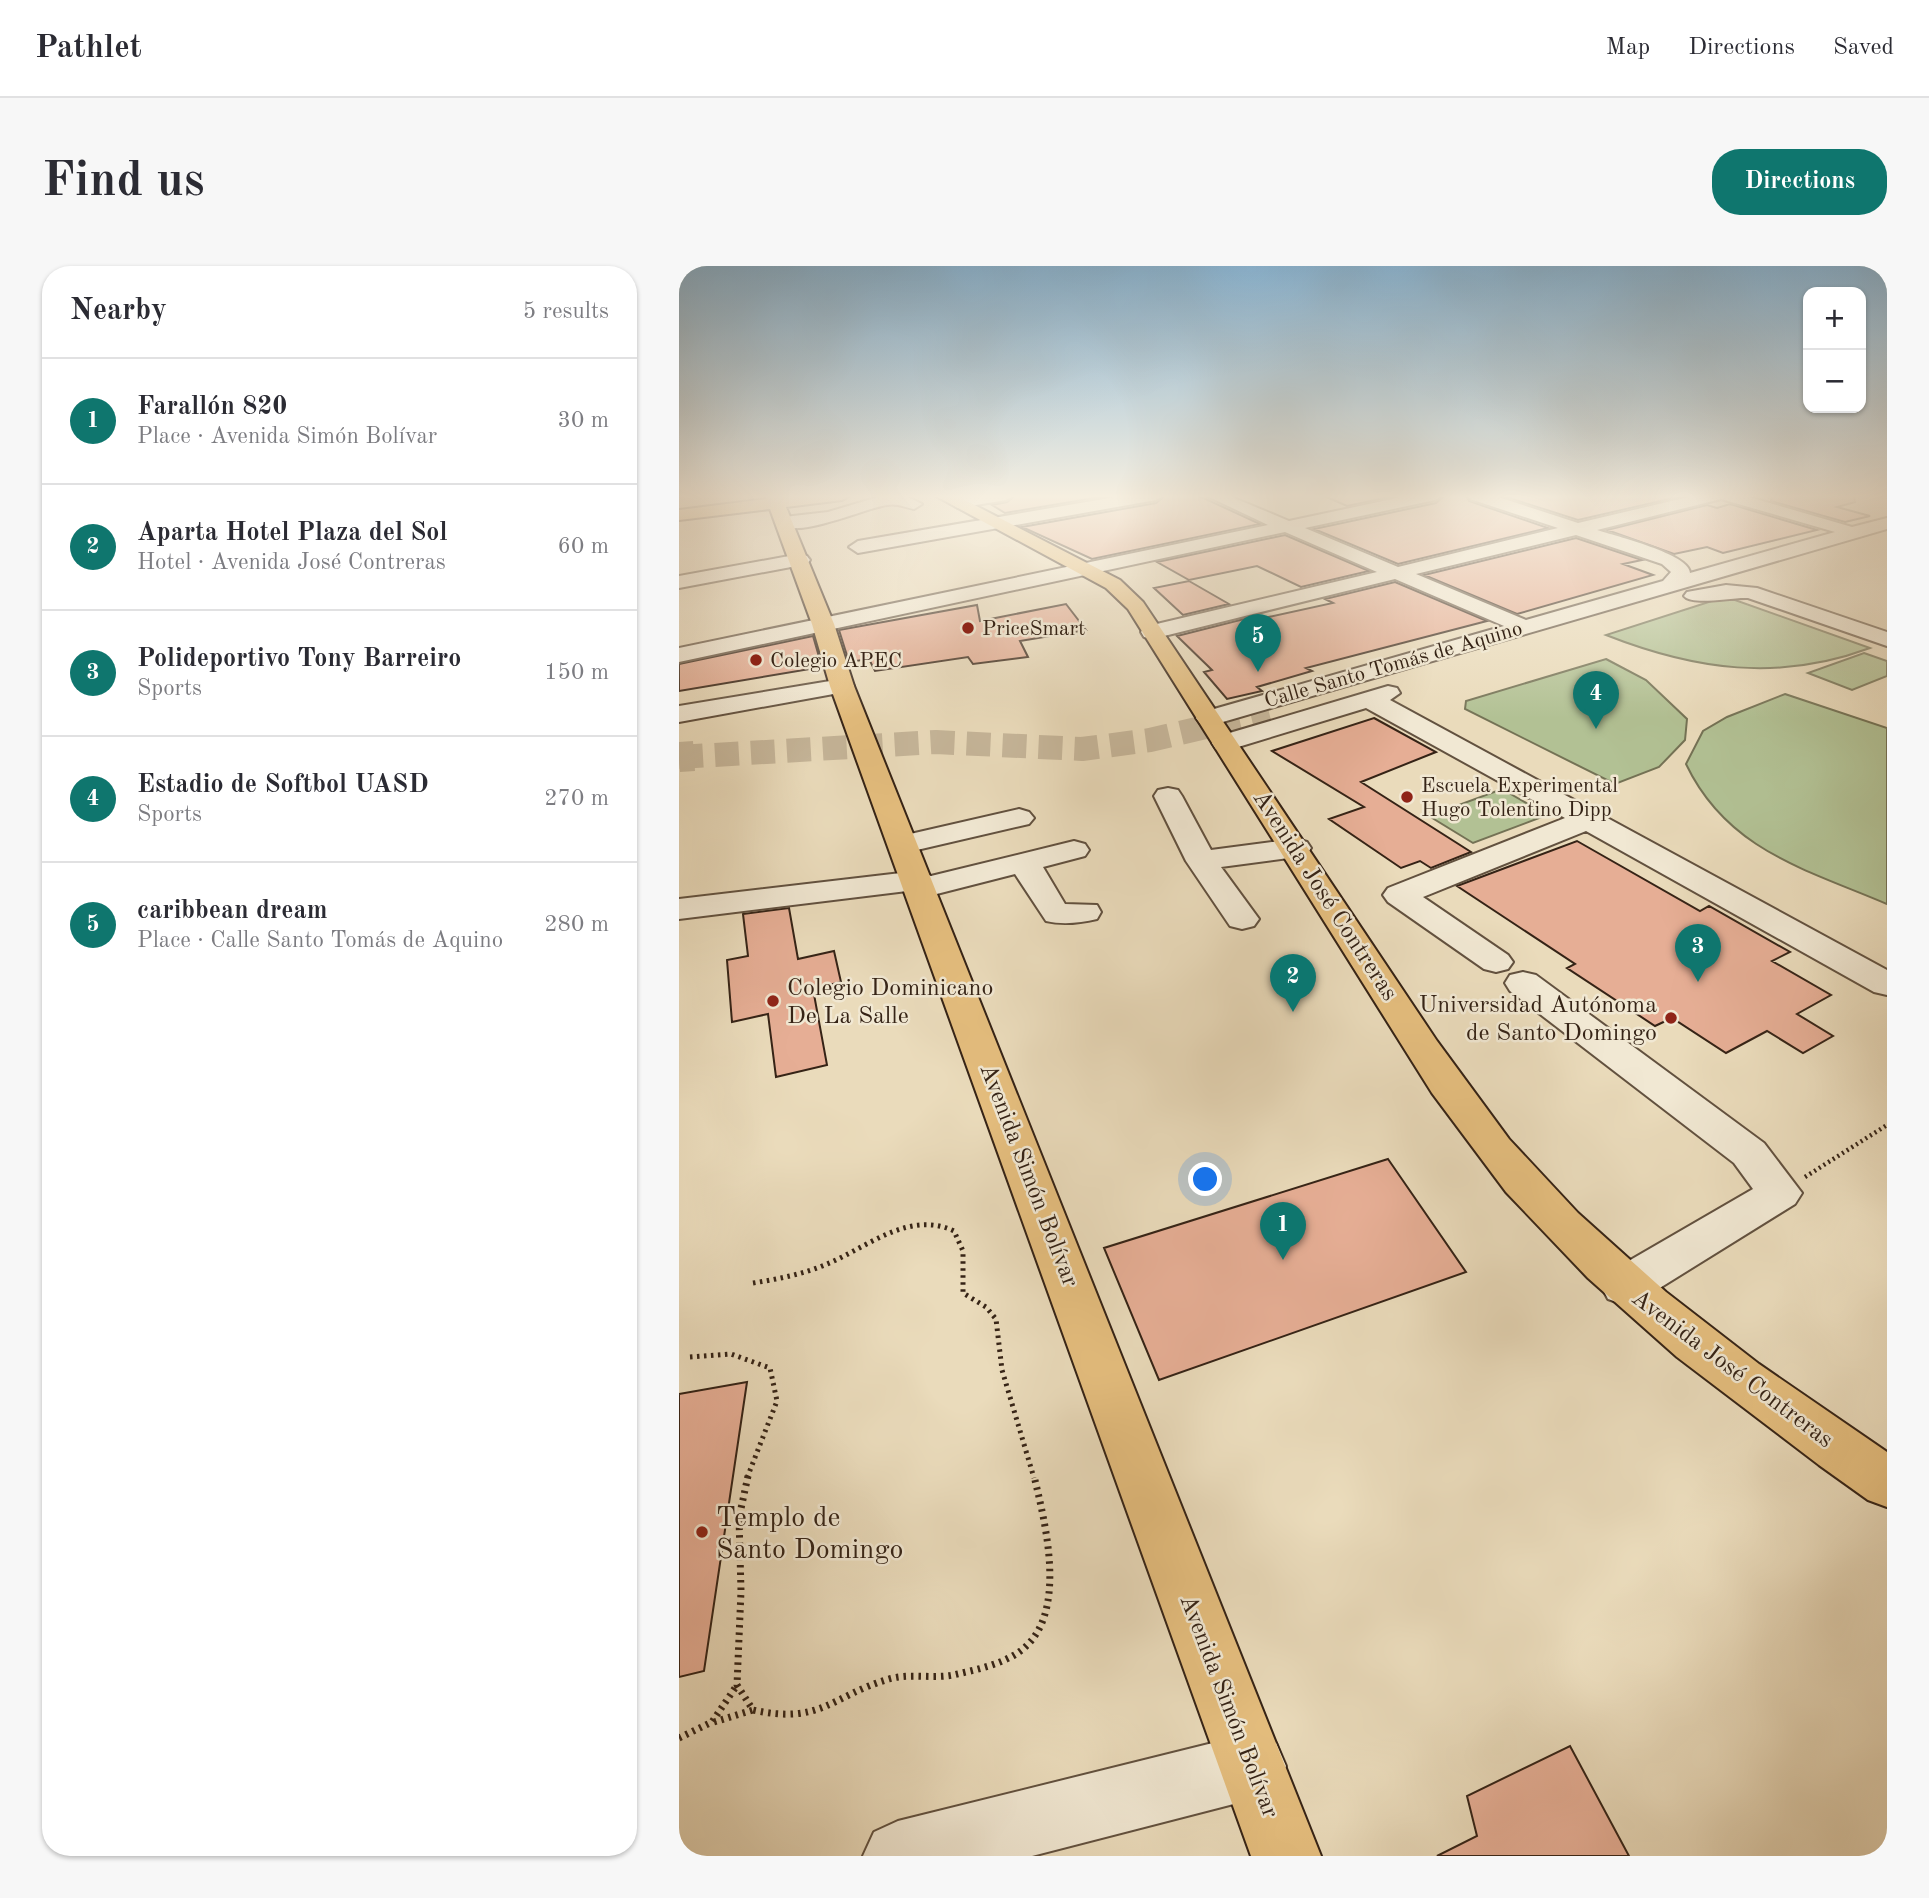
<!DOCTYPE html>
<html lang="en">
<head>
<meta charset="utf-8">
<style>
  :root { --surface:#fff; --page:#f7f7f7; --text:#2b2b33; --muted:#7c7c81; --line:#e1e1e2; --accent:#0f766e }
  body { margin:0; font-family:"Old Standard TT",serif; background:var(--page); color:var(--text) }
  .controls { position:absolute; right:21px; top:21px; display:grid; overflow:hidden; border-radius:14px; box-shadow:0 2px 5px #0004 }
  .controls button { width:63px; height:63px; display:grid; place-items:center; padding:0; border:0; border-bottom:2px solid var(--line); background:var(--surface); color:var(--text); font:35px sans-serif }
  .you { position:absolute; left:527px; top:914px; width:24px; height:24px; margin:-18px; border:5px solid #fff; border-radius:50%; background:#1a73e8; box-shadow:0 0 0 10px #1a73e833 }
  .badge { display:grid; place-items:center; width:46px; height:46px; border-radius:50%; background:var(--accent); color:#fff; font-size:23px; font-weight:700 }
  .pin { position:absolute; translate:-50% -58px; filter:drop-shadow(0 2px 4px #0008) }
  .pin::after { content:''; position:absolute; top:37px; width:24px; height:21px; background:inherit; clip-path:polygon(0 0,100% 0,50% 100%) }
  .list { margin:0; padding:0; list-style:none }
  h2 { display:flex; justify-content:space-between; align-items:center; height:91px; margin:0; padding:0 28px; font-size:30px }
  h2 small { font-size:23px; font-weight:400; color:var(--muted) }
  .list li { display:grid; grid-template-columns:46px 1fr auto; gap:21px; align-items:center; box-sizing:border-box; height:126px; padding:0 28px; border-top:2px solid var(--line) }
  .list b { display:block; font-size:26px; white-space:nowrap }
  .list p { margin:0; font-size:23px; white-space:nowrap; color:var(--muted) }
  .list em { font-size:23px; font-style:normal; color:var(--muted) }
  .map { position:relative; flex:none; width:1208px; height:1590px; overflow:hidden; border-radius:28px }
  header { display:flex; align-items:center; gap:42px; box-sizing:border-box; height:98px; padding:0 35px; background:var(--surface); border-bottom:2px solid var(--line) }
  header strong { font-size:33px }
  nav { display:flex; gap:38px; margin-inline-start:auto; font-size:24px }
  .intro { display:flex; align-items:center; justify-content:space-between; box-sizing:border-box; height:168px; padding:0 42px }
  h1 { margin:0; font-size:49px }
  .button { padding:18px 32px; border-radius:28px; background:var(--accent); color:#fff; font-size:24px; font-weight:700 }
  main { display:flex; gap:42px; padding:0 42px }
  aside { flex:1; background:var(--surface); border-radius:28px; box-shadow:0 2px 5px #0004 }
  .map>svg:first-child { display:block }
</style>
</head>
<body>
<header>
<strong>Pathlet</strong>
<nav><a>Map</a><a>Directions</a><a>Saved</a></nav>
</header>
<div class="intro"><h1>Find us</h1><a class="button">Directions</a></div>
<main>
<aside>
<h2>Nearby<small>5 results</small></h2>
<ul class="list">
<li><span class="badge">1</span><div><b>Farallón 820</b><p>Place · Avenida Simón Bolívar</p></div><em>30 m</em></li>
<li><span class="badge">2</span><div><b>Aparta Hotel Plaza del Sol</b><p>Hotel · Avenida José Contreras</p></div><em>60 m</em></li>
<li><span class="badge">3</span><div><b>Polideportivo Tony Barreiro</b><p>Sports</p></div><em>150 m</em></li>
<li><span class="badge">4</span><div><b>Estadio de Softbol UASD</b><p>Sports</p></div><em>270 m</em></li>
<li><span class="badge">5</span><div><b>caribbean dream</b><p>Place · Calle Santo Tomás de Aquino</p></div><em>280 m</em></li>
</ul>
</aside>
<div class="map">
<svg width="1208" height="1590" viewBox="0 0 1208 1590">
  <rect width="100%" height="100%" fill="#eadbbb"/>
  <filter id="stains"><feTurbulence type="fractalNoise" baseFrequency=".00286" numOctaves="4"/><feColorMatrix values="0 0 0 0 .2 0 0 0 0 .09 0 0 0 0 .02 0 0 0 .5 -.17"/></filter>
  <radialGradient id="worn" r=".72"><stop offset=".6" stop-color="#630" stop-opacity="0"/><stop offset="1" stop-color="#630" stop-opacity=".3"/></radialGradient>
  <path fill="#b2c194" stroke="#747255" stroke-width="2" d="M 1039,333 L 1056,334 L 1191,382 C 1100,416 1016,404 927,369 Z
    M 1185,387 L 1208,395 L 1208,410 L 1173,424 L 1129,407 Z
    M 927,393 L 967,414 L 1008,453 L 1006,474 L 980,501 L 936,518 L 786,443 L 787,435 Z
    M 1106,428 L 1208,462 L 1208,638 C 1126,603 1048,584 1007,498 L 1024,465 L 1048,451 Z
    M 823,523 L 868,549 L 794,577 L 750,550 Z"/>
  <path fill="#e6ae95" stroke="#352316" stroke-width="2" d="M 337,229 L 433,229 L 326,247 L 313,239 L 328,236 Z
    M 487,229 L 518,229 L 581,258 L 413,293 L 343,261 L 477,237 Z
    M 643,229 L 720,229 L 668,240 Z
    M 766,229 L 787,229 L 790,235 L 869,262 L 719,298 L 635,263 L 757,237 Z
    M 821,229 L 992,229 L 999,231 L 899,254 Z
    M 1093,229 L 1175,229 L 1176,236 L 1158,241 L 1191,250 L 1166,256 L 1092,235 Z
    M 1051,238 L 1138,264 L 1044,287 L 1028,281 L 995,288 L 928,264 L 1028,239 L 1038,242 Z
    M 606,269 L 690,305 L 622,321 L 578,300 L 510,314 L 478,296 Z
    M 897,272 L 963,294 L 944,298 L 974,309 L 838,348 L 745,309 Z
    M 510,315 L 550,338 L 504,349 L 475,322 Z
    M 716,316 L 808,355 L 627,402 L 633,405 L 578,421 L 583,425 L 548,433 L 525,406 L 533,404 L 498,370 L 573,351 L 585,352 L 654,337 L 646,333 Z
    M 387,338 L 407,364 L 341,375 L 349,391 L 294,398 L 289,391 L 196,405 L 190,393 L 170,396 L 160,364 L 298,339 L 301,355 Z
    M 134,370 L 143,401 L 0,425 L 0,398 Z
    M 695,452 L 757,486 L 682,516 L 792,586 L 752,602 L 741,595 L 722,602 L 650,553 L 685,541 L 593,485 Z
    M 898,575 L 1021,645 L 1030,640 L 1111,686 L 1093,695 L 1152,729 L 1118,748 L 1154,770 L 1124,787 L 1088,765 L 1047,787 L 993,752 L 976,760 L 888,702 L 896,698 L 778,620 Z
    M 110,642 L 119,693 L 155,685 L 162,716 L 134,723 L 148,799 L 97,811 L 89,748 L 53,756 L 48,694 L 69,690 L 64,648 Z
    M 709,893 L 787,1006 L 480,1114 L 425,982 Z
    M 68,1116 L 25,1405 L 0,1411 L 0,1128 Z
    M 891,1480 L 950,1590 L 758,1590 L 798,1570 L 788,1530 Z"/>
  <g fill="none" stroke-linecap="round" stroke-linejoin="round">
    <path stroke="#c6b69a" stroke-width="24" stroke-dasharray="24 12" stroke-linecap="butt" d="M 0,491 L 257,476 L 403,483 L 471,474 L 590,446"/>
    <path stroke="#c6b69a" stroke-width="30" stroke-dasharray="30 15" stroke-linecap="butt" d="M 0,491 L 15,490"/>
    <g stroke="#62513f" stroke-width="4">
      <path id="minor" d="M 206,229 L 225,229 L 243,238 L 235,243 C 225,241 218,237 208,239 C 185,242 114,276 96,256 L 105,251 L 149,246 Z
        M 297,229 L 335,229 L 327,234 L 279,242 L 271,237 L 273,233 Z
        M 448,229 L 485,229 L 477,234 L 179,287 L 170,281 L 179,275 Z
        M 526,229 L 548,229 L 610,255 L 732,229 L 764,229 L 756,234 L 626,262 L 719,301 L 879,262 L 791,233 L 789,229 L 813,229 L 899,257 L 1018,229 L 1063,229 L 1173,261 L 1208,252 L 1208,263 L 530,460 L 521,457 L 517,452 L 521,447 L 825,360 L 716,313 L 473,373 L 465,371 L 462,366 L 465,361 L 698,306 L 606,266 L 0,396 L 0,382 L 589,259 ZM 1042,233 L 1156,266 L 1011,307 C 1011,288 936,270 918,264 ZM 897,269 L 983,298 L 992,306 L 984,315 L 847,354 L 737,308 Z
        M 121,288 L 128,290 L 131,294 L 128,298 L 0,322 L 0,310 Z
        M 1047,319 L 1078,322 L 1208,366 L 1208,380 L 1069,332 C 1053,331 1013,340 1005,330 L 1008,326 Z
        M 163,413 L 171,415 L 175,420 L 171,425 L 0,456 L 0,440 Z
        M 709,420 L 718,422 L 721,427 L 711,434 L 1208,704 L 1208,729 L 1195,726 L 907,565 L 744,631 L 829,689 L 834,696 L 829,703 L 817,706 L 805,703 L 709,636 L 704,629 L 709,622 L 886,552 L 687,442 L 546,485 L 537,483 L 533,477 L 537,471 Z
        M 489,522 L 499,524 L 503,530 L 532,584 L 617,573 L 628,576 L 632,582 L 628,588 L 617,591 L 542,601 L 580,653 L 575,660 L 563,663 L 551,660 L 507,595 L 475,530 L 479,524 Z
        M 340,543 L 350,546 L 355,552 L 350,558 L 225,587 L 214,584 L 210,578 L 214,572 Z
        M 395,575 L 406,578 L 410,584 L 406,590 L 364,601 L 386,638 L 418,639 L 422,646 L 418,653 C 401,657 384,659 367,655 L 336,608 L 242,632 L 228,625 L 0,653 L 0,633 L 239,605 L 252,610 Z
        M 844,706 L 857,709 L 1085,877 L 1123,927 L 1116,938 L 963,1033 L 946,1039 L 929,1033 L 922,1020 L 929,1007 L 1074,923 L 1055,897 L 831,725 L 826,717 L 831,709 Z
        M 574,1467 L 597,1477 L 607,1500 L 597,1523 L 574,1533 L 353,1590 L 184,1590 L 195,1566 L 219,1555 Z"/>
    </g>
    <g stroke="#352316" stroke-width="4">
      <path id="major" d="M 86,229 L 171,229 L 163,234 L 107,241 L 155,358 L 175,420 L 642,1590 L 572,1590 L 151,420 L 133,358 L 91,243 L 0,254 L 0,244 L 87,233 Z
        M 255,229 L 276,229 L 441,314 L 464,336 L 758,775 L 830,873 L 899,947 L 987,1026 L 1080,1098 L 1208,1186 L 1208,1241 L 1189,1234 L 1140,1199 L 998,1091 L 909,1012 L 827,926 L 753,827 L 449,343 L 427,322 Z"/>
    </g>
    <path stroke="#352316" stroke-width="4.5" stroke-dasharray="2 3.5" stroke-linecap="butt" d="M 1126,911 L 1208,859"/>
    <path stroke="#352316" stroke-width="5" stroke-dasharray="2.5 4.5" stroke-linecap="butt" d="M 74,1017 C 99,1013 125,1008 148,998 C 189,981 230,944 275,965 L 284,985 L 284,1027 L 307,1041 L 317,1053 L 323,1104 L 355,1212
      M 11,1091 L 52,1088 L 91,1102 L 98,1135 L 68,1212"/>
    <path stroke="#352316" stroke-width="7" stroke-dasharray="2.5 5" stroke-linecap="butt" d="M 69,1210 L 60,1252 L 62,1325 L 58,1419 L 74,1444 C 142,1459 152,1430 210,1413 C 231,1407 253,1413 274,1409 C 296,1404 321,1399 340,1386 C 390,1351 367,1260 355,1210
      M 35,1456 L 74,1444
      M 0,1472 L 33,1456 L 58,1419"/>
    <use href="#minor" fill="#f1e8d3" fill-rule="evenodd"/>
    <use href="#major" fill="#e5be7e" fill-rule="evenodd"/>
  </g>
  <linearGradient id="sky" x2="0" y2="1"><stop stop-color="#89b6d6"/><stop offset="0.51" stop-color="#f6efe0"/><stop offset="1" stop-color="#f6efe0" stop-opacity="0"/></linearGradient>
  <rect width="1208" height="452" fill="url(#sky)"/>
  <g fill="#8f2418" stroke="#f1e8d3" stroke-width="2.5">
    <circle cx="289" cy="362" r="7"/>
    <circle cx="77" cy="394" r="7"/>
    <circle cx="728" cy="531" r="7"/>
    <circle cx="94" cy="735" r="7"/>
    <circle cx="992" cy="752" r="7"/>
    <circle cx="23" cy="1266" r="7"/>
  </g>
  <g text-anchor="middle" stroke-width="5" stroke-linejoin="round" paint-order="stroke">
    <g font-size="21" fill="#352316" stroke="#f1e8d3" text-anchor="start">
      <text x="303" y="369">PriceSmart</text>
      <text x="91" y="401">Colegio APEC</text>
      <text x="742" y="526">Escuela Experimental<tspan x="742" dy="24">Hugo Tolentino Dipp</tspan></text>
    </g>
    <g font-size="21" fill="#352316" stroke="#f1e8d3">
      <text transform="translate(714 398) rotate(-16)" y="7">Calle Santo Tomás de Aquino</text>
    </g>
    <g font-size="24" fill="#352316" stroke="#f1e8d3">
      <text transform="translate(647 629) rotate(57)" y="8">Avenida José Contreras</text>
      <text transform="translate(351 909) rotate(69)" y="8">Avenida Simón Bolívar</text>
      <text transform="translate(1054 1102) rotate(37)" y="8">Avenida José Contreras</text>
      <text transform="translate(551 1440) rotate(69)" y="8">Avenida Simón Bolívar</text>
    </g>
    <g font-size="24" fill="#352316" stroke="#f1e8d3" text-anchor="start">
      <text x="108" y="729">Colegio Dominicano<tspan x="108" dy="28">De La Salle</tspan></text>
      <text x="978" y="746" text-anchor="end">Universidad Autónoma<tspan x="978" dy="28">de Santo Domingo</tspan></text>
    </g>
    <g font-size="28" fill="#352316" stroke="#f1e8d3" text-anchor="start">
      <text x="37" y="1260">Templo de<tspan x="37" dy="32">Santo Domingo</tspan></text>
    </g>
  </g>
  <rect width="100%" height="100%" filter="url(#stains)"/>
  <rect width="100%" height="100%" fill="url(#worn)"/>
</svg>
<div class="controls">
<button>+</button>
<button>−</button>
</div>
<div class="you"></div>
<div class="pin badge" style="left:604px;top:994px">1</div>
<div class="pin badge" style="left:614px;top:746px">2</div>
<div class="pin badge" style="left:1019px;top:716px">3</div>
<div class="pin badge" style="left:917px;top:463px">4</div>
<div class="pin badge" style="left:579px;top:406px">5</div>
</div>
</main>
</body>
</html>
